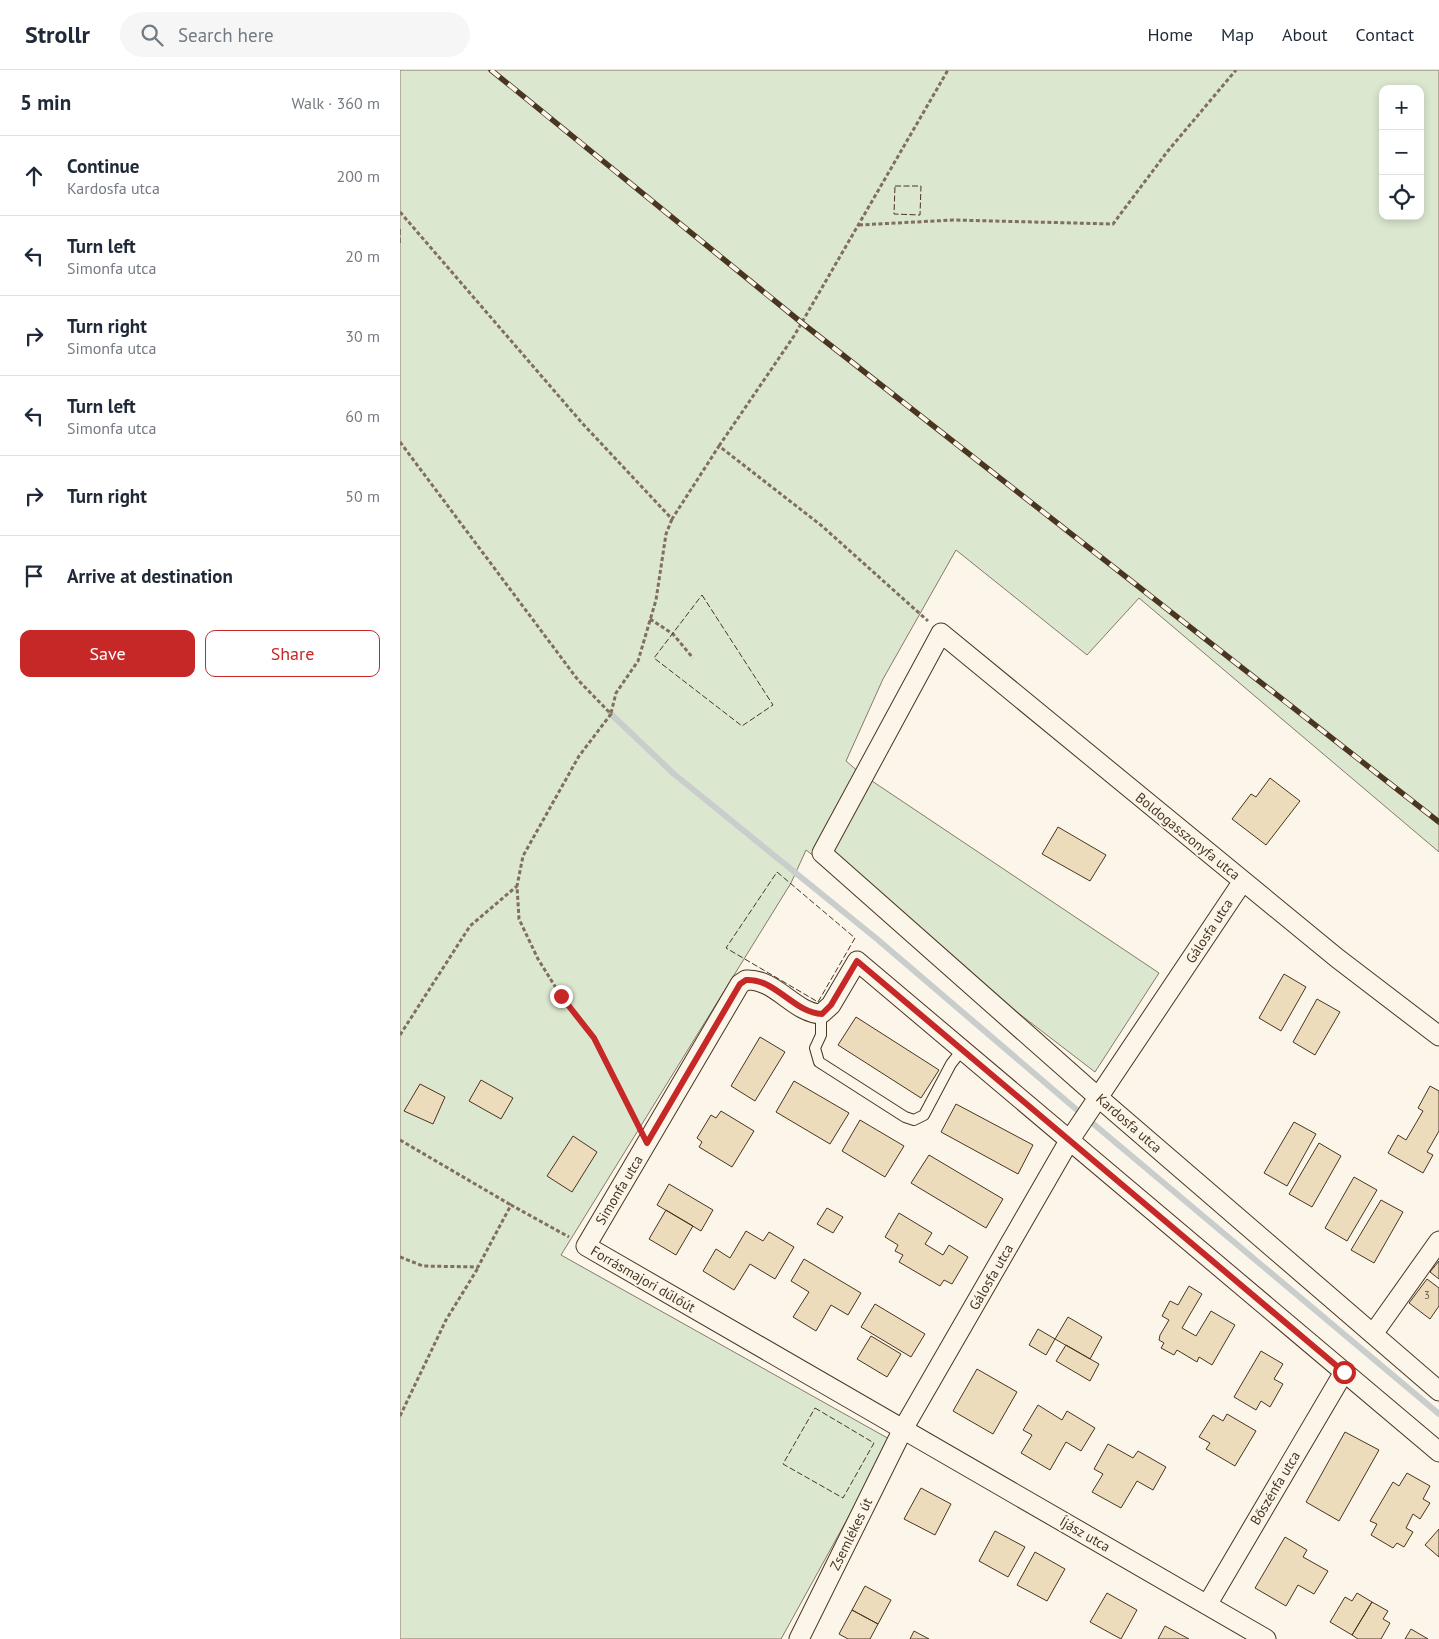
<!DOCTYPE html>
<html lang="en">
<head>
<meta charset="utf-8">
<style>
  :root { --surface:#fff; --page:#f6f6f7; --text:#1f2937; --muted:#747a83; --line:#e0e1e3; --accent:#c62828 }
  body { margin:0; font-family:"PT Sans",sans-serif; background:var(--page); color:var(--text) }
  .controls { position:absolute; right:15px; top:15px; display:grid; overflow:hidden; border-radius:10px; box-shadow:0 2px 8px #0003 }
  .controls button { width:45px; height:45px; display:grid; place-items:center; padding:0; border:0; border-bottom:1px solid var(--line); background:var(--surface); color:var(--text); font:25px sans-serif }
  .stop { position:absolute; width:15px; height:15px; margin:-11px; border:4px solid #c62828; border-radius:50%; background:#fff }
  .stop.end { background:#c62828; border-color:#fff; box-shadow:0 1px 5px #0008 }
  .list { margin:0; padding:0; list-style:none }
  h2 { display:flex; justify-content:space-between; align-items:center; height:65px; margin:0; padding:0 20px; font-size:21px }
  h2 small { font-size:16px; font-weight:400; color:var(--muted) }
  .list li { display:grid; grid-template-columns:32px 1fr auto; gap:15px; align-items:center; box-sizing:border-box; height:80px; padding:0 20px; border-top:1px solid var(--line) }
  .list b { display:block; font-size:19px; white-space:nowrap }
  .list p { margin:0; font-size:16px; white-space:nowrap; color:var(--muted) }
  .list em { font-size:16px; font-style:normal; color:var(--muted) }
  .actions { display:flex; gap:10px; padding:15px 20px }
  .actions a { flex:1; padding:11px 0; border:1px solid var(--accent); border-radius:10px; text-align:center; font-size:18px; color:var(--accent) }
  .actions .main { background:var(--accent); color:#fff }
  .icon { flex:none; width:28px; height:28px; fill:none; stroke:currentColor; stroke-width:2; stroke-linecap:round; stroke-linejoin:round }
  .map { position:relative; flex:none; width:1039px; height:1569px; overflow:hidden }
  header { display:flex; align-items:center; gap:30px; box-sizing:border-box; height:70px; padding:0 25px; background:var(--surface); border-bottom:1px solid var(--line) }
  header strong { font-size:24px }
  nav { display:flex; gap:28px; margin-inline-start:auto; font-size:18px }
  .search { width:350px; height:45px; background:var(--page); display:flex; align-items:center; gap:12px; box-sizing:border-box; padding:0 18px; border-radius:28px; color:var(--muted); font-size:19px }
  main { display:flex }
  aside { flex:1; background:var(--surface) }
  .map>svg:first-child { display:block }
</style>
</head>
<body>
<header>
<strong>Strollr</strong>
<div class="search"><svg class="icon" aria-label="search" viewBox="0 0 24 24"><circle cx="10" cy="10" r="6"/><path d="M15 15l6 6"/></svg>Search here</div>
<nav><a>Home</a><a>Map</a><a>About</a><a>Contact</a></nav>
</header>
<main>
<aside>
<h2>5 min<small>Walk · 360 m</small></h2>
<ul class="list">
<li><svg class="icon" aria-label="ahead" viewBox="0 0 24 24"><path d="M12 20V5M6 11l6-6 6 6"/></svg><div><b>Continue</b><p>Kardosfa utca</p></div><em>200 m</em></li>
<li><svg class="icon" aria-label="left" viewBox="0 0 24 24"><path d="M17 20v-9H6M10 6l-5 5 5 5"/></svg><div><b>Turn left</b><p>Simonfa utca</p></div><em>20 m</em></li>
<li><svg class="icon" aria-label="right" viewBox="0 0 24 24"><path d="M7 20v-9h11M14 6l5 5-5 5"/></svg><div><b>Turn right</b><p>Simonfa utca</p></div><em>30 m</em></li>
<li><svg class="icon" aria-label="left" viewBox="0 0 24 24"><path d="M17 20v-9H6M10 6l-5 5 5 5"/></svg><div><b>Turn left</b><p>Simonfa utca</p></div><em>60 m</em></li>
<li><svg class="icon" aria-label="right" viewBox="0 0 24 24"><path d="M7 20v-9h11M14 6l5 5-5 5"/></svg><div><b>Turn right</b></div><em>50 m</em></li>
<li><svg class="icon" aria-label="arrive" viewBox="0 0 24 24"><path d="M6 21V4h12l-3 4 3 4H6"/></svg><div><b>Arrive at destination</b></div></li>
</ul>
<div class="actions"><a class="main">Save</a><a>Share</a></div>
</aside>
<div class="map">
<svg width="1039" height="1569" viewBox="0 0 1039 1569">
  <rect width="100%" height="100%" fill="#fbf6e9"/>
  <path fill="#dce7d0" stroke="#887966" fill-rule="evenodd" d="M 0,0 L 1039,0 L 1039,782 L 739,528 L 687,585 L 556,480 L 483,609 L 446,691 L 460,703 L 759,903 L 695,1002 L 406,780 L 391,813 L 161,1185 L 491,1370 L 381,1569 L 0,1569 ZM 983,19 L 1020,19 L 1020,146 L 983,146 Z"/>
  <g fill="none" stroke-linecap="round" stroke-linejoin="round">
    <path stroke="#c9cecd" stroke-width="6" d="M 211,644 L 274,704 L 477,869 L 684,1046 L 1039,1344"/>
  </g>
  <path fill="#ecdcbc" stroke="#4a3520" d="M 870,708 L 900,731 L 866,775 L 832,749 L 851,724 L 856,727 Z
    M 658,757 L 706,785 L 690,811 L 642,784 Z
    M 884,904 L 906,917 L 881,961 L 859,948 Z
    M 917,929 L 940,942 L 915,985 L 893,972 Z
    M 456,947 L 539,1000 L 521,1028 L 438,975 Z
    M 360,967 L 385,982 L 355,1031 L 331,1016 Z
    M 81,1010 L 113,1028 L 101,1049 L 69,1031 Z
    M 394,1011 L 449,1043 L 430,1074 L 376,1042 Z
    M 20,1014 L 45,1027 L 33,1054 L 4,1041 Z
    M 1030,1016 L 1039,1021 L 1039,1061 L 1027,1082 L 1033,1085 L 1023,1103 L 988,1083 L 998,1065 L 1006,1070 L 1023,1041 L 1018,1038 Z
    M 556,1034 L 633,1075 L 618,1104 L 541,1062 Z
    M 321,1041 L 354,1061 L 332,1097 L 299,1077 L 302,1072 L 297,1068 L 311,1045 L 316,1048 Z
    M 460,1050 L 504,1076 L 485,1107 L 442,1081 Z
    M 894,1052 L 916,1064 L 887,1116 L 864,1103 Z
    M 173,1066 L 197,1082 L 172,1122 L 147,1106 Z
    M 919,1073 L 941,1086 L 912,1137 L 889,1124 Z
    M 529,1085 L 603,1129 L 586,1158 L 511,1113 Z
    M 954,1107 L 977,1120 L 947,1171 L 925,1158 Z
    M 269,1114 L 313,1140 L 301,1161 L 257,1135 Z
    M 981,1130 L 1003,1142 L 974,1193 L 951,1180 Z
    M 427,1138 L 443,1147 L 433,1163 L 417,1154 Z
    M 266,1140 L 293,1156 L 276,1185 L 249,1169 Z
    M 499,1143 L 532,1163 L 525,1174 L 543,1185 L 549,1175 L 568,1187 L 552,1214 L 544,1210 L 540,1216 L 499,1192 L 503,1185 L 495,1181 L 498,1175 L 485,1167 Z
    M 346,1161 L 363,1171 L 369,1162 L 394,1177 L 375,1209 L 350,1194 L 334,1220 L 303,1201 L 316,1179 L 330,1188 Z
    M 404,1189 L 461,1223 L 448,1245 L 431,1235 L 416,1261 L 393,1247 L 409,1222 L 391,1211 Z
    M 1039,1191 L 1039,1209 L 1030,1202 Z
    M 1027,1209 L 1039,1218 L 1039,1236 L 1030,1249 L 1009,1233 Z
    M 789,1216 L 802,1224 L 782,1258 L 796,1266 L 811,1241 L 835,1255 L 812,1295 L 799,1287 L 797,1292 L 777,1280 L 774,1285 L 761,1278 L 764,1273 L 759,1270 L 760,1265 L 769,1250 L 762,1246 L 770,1231 L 778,1235 Z
    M 475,1234 L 525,1264 L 511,1287 L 461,1257 Z
    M 668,1247 L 702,1267 L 690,1289 L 655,1269 Z
    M 638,1259 L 655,1269 L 646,1285 L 629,1275 Z
    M 471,1266 L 501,1284 L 487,1307 L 457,1289 Z
    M 666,1275 L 699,1294 L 690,1311 L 656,1291 Z
    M 861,1281 L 883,1294 L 874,1309 L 883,1314 L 870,1337 L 861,1331 L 856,1340 L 834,1327 Z
    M 577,1299 L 617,1322 L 593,1364 L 553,1341 Z
    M 638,1335 L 662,1350 L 667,1341 L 695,1358 L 681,1381 L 666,1372 L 650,1400 L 621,1383 L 632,1365 L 623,1360 Z
    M 827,1344 L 856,1361 L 835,1396 L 806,1379 L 810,1373 L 799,1367 L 813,1345 L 823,1351 Z
    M 945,1362 L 979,1380 L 939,1451 L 906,1432 Z
    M 708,1374 L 733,1388 L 738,1381 L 766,1397 L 753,1420 L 737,1411 L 721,1438 L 692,1422 L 703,1404 L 694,1399 Z
    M 1007,1403 L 1030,1416 L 1023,1429 L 1030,1433 L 1020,1449 L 1013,1444 L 1006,1458 L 1013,1462 L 1004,1477 L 997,1473 L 993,1478 L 971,1465 L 977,1454 L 970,1451 L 993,1412 L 999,1416 Z
    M 521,1418 L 551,1434 L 535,1465 L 504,1449 Z
    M 1039,1459 L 1039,1487 L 1025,1475 Z
    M 595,1461 L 625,1477 L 608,1507 L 579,1491 Z
    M 885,1467 L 907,1480 L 903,1487 L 928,1501 L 914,1524 L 898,1515 L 886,1536 L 855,1518 Z
    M 635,1482 L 665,1499 L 647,1531 L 617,1515 Z
    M 465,1516 L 491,1530 L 478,1554 L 452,1540 Z
    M 707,1523 L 737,1540 L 721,1569 L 690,1552 Z
    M 957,1523 L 972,1532 L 952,1565 L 930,1552 L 945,1527 L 952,1531 Z
    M 972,1532 L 988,1541 L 983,1549 L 990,1553 L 981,1569 L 958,1569 L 952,1565 Z
    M 452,1540 L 478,1554 L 470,1569 L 448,1569 L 439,1564 Z
    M 765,1556 L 789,1569 L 758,1569 Z
    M 1011,1559 L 1028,1569 L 1005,1569 Z
    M 514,1561 L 529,1569 L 510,1569 Z"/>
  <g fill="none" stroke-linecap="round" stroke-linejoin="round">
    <g stroke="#4a3520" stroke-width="12">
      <path id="service" d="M 421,944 L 421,965 L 415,978 L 419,992 L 505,1047 L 514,1050 L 524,1045 L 551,994 L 562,980"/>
    </g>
    <g stroke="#4a3520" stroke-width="21">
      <path id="minor" d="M 1039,966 L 937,888 L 541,563 L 422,783 L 699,1028 L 1039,1321
        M 973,1264 L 1039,1171
        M 807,1535 L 944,1302
        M 399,1569 L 503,1359 L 669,1071 L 843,811
        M 866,1569 L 186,1176 L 340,914 L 346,910 C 375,908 394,943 421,944 L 431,935 L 457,891 L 1039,1382"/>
    </g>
    <path stroke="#7f6f5c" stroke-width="3" stroke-dasharray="4 2.5" stroke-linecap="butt" d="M 0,142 L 182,353 L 272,449 L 319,376 L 422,456 L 528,551
      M 459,155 L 553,150 L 713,154 L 767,82 L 836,0
      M 0,372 L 178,610 L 211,644 L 179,686 L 123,786 L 117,816 L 119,849 L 138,889 L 161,926 L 195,968 L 237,1052
      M 319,376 L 394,266 L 548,0
      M 250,549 L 273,564 L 293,588
      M 211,643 L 216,623 L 238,591 L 256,530 L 266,464 L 272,449
      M 0,965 L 70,856 L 117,816
      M 0,1070 L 111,1135
      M 0,1187 L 23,1196 L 78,1197 L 111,1135 L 169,1167
      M 0,1346 L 46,1250 L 78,1198"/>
    <use href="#service" stroke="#fbf6e9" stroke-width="10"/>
    <use href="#minor" stroke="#fbf6e9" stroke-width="19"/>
    <g stroke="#4a3520" stroke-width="5.5">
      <path id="rail" d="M 91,0 L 402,253 L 1039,752"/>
    </g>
    <use href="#rail" stroke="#fbf6e9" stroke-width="4" stroke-dasharray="11" stroke-linecap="butt"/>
    <path stroke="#4a3520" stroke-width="1" stroke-dasharray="6 2.5" stroke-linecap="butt" d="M 495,116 L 521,116 L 520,145 L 494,144 Z
      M 0,159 L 0,173
      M 302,525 L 373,635 L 342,656 L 254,588 Z
      M 377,802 L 455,868 L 418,932 L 326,878 Z
      M 415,1338 L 474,1373 L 443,1428 L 383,1394 Z"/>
  </g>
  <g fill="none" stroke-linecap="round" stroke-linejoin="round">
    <path stroke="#c62828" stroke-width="6" d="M 161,926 L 194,968 L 247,1073 L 340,914 L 346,910 C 375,908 394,943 422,944 L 431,935 L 457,891 L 944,1302"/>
  </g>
  <g text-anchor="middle" stroke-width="4" stroke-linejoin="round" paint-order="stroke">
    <g font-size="11" fill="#725f47">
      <text x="1027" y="1229">3</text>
    </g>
    <g font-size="14" fill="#4a3520" stroke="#fbf6e9">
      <text transform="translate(788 766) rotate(39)" y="5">Boldogasszonyfa utca</text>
      <text transform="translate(809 861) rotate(-57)" y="5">Gálosfa utca</text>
      <text transform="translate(729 1053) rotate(41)" y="5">Kardosfa utca</text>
      <text transform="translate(219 1120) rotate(-59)" y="5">Simonfa utca</text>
      <text transform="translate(591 1207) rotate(-60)" y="5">Gálosfa utca</text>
      <text transform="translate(243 1209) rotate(30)" y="5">Forrásmajori dűlőút</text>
      <text transform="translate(875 1418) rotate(-59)" y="5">Bőszénfa utca</text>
      <text transform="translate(451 1464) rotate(-64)" y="5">Zsemlékes út</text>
      <text transform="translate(685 1464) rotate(30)" y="5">Íjász utca</text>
    </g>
  </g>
</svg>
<div class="controls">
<button>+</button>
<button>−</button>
<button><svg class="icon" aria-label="locate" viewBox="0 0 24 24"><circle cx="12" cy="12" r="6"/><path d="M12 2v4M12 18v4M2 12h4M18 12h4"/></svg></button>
</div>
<div class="stop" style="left:944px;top:1302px"></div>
<div class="stop end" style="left:161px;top:926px"></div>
</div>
</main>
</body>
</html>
